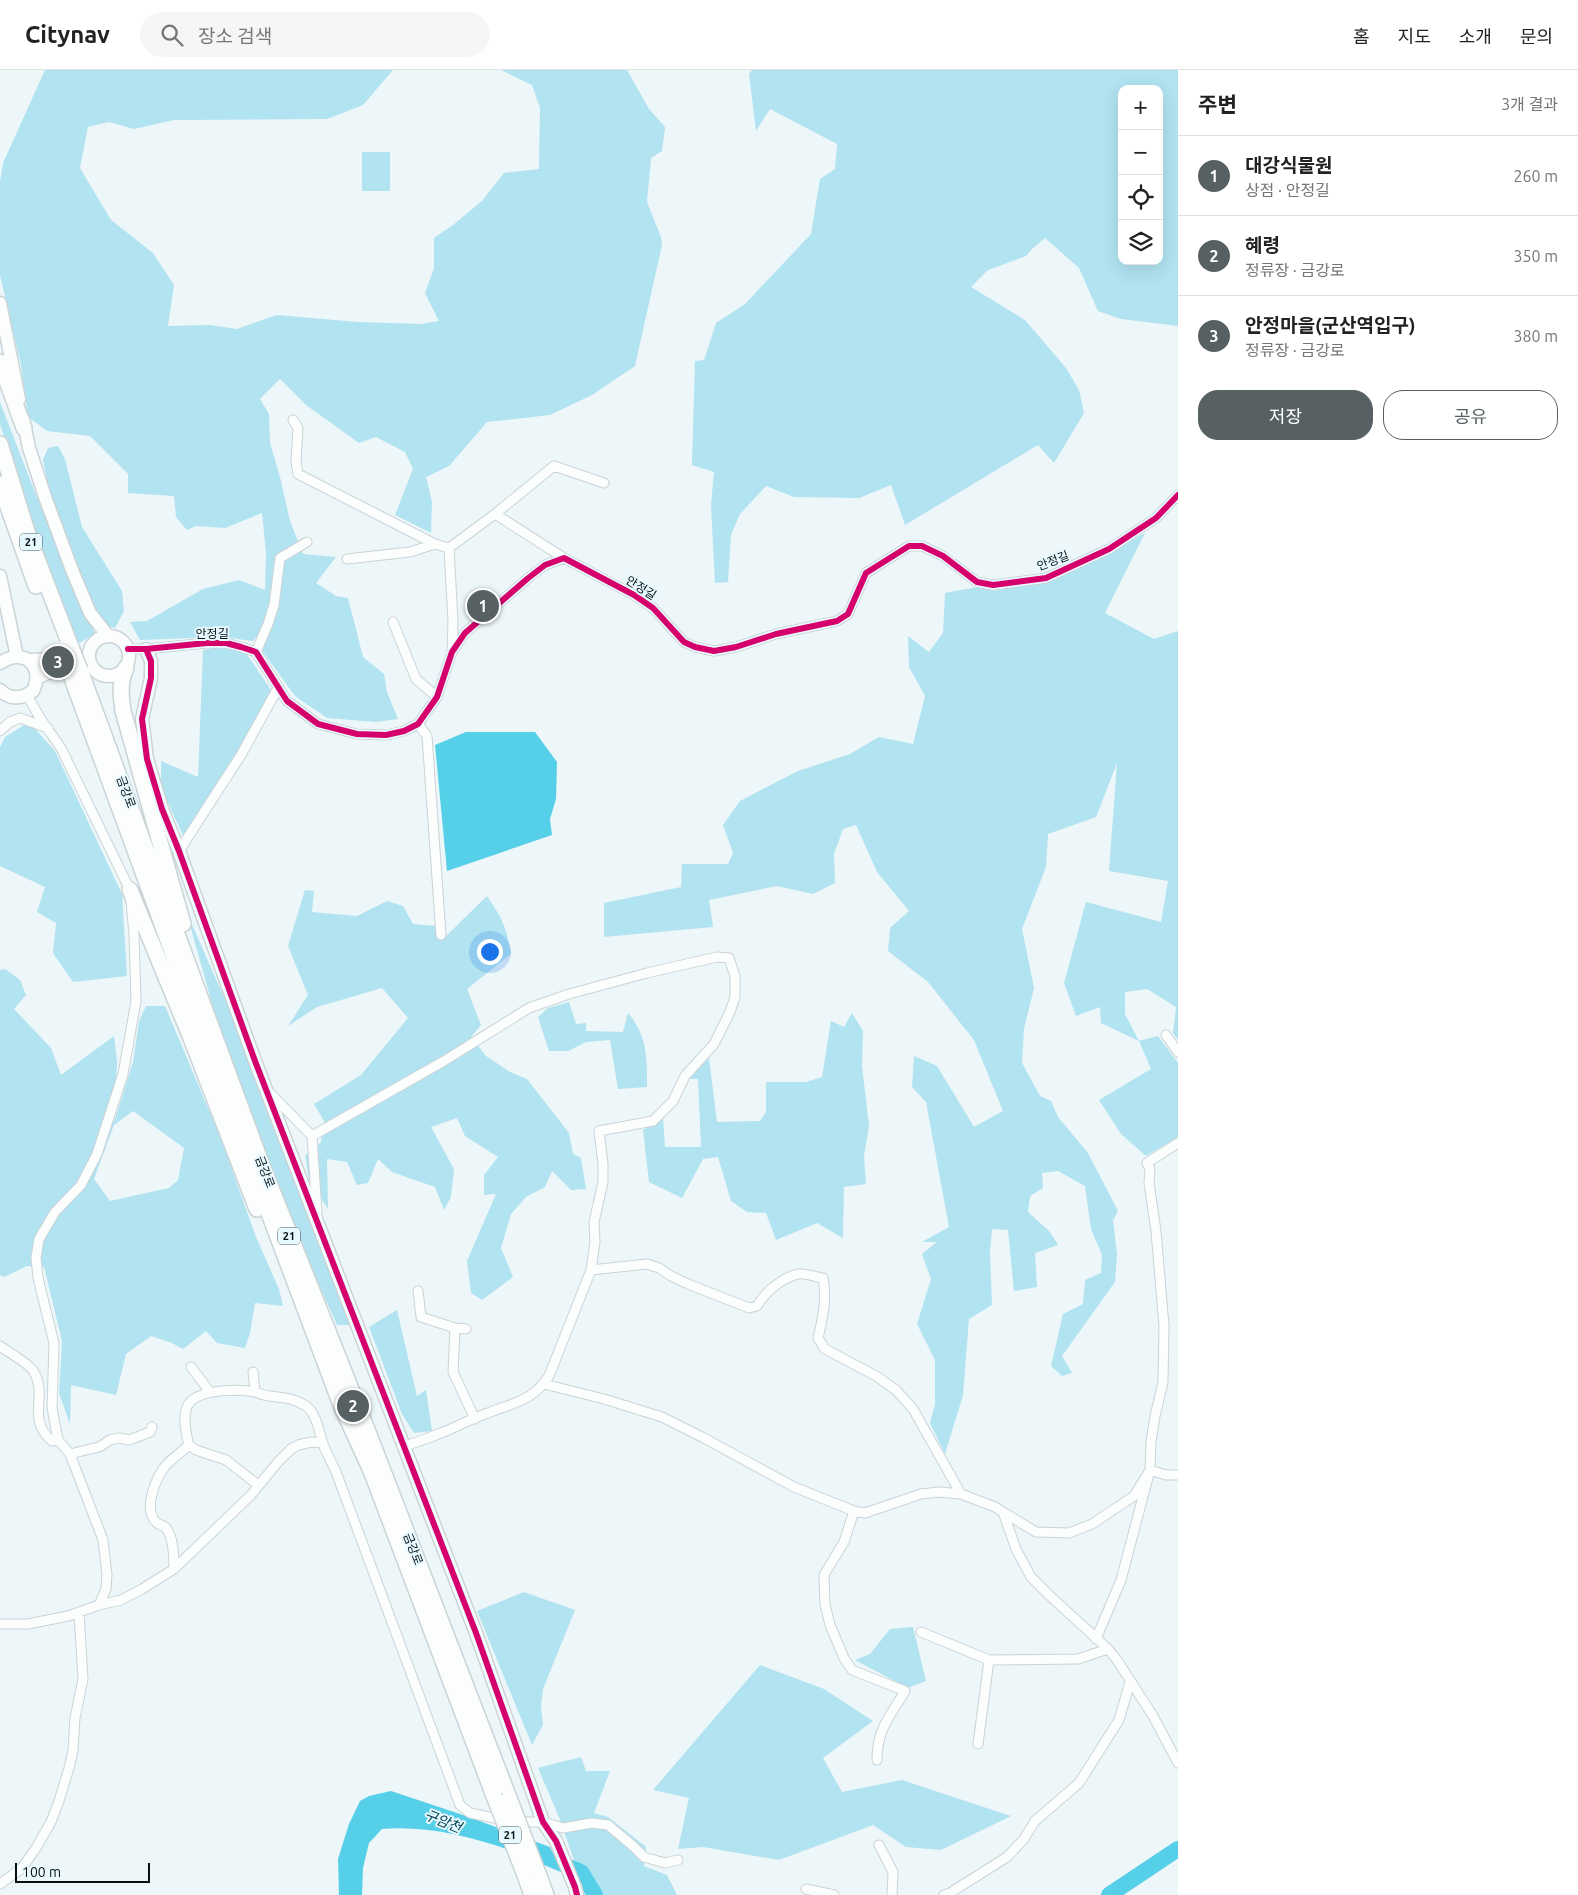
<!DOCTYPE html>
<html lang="ko">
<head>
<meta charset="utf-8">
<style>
  :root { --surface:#fff; --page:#f6f6f6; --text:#222; --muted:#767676; --line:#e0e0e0; --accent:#576164 }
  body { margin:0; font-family:Ubuntu,"Noto Sans KR",sans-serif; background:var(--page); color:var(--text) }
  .controls { position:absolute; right:15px; top:15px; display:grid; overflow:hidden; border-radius:10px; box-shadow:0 5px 20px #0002 }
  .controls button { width:45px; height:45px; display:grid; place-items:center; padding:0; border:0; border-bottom:1px solid var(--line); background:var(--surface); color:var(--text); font:25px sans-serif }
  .scale { position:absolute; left:15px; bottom:12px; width:135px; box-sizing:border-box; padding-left:5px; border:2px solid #061114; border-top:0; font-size:14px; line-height:18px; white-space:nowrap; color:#061114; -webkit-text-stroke:4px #e7f9ff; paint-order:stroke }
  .you { position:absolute; left:489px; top:881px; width:18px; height:18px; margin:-12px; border:4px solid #fff; border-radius:50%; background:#1a73e8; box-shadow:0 0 0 8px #1a73e833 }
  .badge { display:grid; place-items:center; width:32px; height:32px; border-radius:50%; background:var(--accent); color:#fff; font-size:16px; font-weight:700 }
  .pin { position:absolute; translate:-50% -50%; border:2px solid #fff; box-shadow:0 1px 5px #0006 }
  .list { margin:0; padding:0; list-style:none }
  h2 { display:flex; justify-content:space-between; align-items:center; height:65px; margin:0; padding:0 20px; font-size:21px }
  h2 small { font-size:16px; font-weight:400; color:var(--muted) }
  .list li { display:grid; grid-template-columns:32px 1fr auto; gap:15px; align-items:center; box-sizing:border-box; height:80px; padding:0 20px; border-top:1px solid var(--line) }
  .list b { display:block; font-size:19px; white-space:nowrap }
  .list p { margin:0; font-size:16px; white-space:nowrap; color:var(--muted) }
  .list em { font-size:16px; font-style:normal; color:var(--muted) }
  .actions { display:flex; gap:10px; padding:15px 20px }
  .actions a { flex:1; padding:11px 0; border:1px solid var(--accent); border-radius:20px; text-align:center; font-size:18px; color:var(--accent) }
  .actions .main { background:var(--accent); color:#fff }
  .icon { flex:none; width:28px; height:28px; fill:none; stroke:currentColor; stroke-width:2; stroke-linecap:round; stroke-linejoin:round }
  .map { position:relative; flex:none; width:1178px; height:1825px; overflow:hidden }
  header { display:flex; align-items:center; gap:30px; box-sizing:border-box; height:70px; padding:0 25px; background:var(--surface); border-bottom:1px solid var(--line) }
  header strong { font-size:24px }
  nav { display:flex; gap:28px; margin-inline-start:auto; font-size:18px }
  .search { width:350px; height:45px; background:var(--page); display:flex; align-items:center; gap:12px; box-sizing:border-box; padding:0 18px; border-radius:28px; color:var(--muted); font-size:19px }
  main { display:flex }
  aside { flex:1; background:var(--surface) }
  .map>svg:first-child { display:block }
</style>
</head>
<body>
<header>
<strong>Citynav</strong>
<div class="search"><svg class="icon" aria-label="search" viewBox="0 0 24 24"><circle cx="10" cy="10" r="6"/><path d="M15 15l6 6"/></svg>장소 검색</div>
<nav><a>홈</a><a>지도</a><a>소개</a><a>문의</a></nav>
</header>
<main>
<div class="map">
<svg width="1178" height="1825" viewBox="0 0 1178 1825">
  <rect width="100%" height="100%" fill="#edf6f9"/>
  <path fill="#b1e3f1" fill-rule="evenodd" d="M 45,0 L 393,0 L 363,35 L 327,49 L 174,50 L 134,59 L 109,52 L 88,57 L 80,98 L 111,150 L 153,183 L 174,215 L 168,256 L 210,255 L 237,259 L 277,245 L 358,252 L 421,254 L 439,251 L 425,223 L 434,198 L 434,168 L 453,155 L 482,131 L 504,103 L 539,99 L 540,38 L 532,15 L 501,0 L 627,0 L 649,39 L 665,57 L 662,81 L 651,88 L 647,132 L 661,167 L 662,175 L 635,296 L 592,325 L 550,345 L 487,352 L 449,396 L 426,407 L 432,432 L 431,463 L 395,445 L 413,399 L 405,382 L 376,367 L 359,373 L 306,335 L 280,309 L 260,329 L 269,344 L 270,373 L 280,407 L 290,451 L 303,484 L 336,487 L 316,513 L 336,526 L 348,528 L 363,587 L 384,604 L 387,622 L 398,649 L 376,652 L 327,648 L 295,626 L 263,582 L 262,560 L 253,571 L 221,567 L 140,570 L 130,552 L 147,551 L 203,519 L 239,510 L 265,520 L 266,483 L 262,443 L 225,458 L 196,456 L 187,460 L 176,447 L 174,426 L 128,423 L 128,404 L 90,366 L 47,361 L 28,347 L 21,295 L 0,205 L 0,112 L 3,93 Z
    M 752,0 L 1178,0 L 1178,256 L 1121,249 L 1098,241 L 1079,198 L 1045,168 L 1031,180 L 1026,186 L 988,200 L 971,217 L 1025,250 L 1066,298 L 1079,320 L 1084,343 L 1054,393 L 1038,375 L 905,455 L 891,415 L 859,428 L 794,427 L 766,416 L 740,444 L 731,465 L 728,512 L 715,513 L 711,435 L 714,402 L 692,395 L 695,291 L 704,290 L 716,253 L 745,234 L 811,164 L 820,109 L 835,99 L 837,74 L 770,39 L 756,61 L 749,4 ZM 1122,19 L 1159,19 L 1159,191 L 1122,191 Z
    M 362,82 L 390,82 L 390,121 L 362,121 Z
    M 0,332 L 36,425 L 95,564 L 79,573 L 41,485 L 0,354 Z
    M 58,376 L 65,389 L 82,457 L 122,521 L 124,541 L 115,558 L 103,555 L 87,521 L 48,416 L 43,390 L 48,378 Z
    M 1145,463 L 1105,543 L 1154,569 L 1178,561 L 1178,970 L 1173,963 L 1176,937 L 1147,919 L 1125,922 L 1125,944 L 1139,971 L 1158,966 L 1178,993 L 1178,1067 L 1146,1086 L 1121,1064 L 1099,1030 L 1151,999 L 1139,971 L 1101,953 L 1100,937 L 1076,946 L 1064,913 L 1086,832 L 1161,852 L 1168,811 L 1109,801 L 1117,693 L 1096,747 L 1048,764 L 1046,797 L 1022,859 L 1034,918 L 1024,959 L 1022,993 L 1040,1026 L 1051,1031 L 1058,1047 L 1088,1083 L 1118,1141 L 1113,1150 L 1117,1184 L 1115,1212 L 1062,1286 L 1072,1303 L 1062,1306 L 1051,1296 L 1063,1244 L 1083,1234 L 1085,1210 L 1101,1203 L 1102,1185 L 1091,1159 L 1085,1116 L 1058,1101 L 1042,1103 L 1043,1118 L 1030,1126 L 1028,1142 L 1050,1162 L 1058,1175 L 1035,1183 L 1037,1217 L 1014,1221 L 1008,1160 L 992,1159 L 990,1182 L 992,1235 L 969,1249 L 963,1325 L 945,1384 L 930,1353 L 935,1335 L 935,1290 L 917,1254 L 931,1209 L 922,1184 L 937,1172 L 922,1172 L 949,1157 L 926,1032 L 912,1017 L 914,986 L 937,996 L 974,1057 L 1003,1041 L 974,970 L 928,912 L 888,881 L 890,858 L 909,841 L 877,802 L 856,755 L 843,759 L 834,784 L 835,813 L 813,824 L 777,816 L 709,830 L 713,857 L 604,867 L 604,833 L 681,817 L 682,794 L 728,794 L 733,783 L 723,755 L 740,731 L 798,701 L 850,684 L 879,667 L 913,674 L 925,626 L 909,597 L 908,566 L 929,582 L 943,563 L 945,523 L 983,516 L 994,521 L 1063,505 Z
    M 223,576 L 246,583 L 271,620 L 220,713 L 184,768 L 161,717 L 161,691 L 198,707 L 203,580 Z
    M 29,652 L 55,681 L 122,824 L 127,906 L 73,912 L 53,883 L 56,853 L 37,842 L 45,817 L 0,796 L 0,677 L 5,667 Z
    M 305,820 L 314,821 L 312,842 L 357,846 L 387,831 L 403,836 L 413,854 L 436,856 L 441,871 L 487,826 C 502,848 507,858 511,884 L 467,919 L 481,955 L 471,967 L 486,986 L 510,1002 L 527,1009 L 569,1063 L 573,1084 L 581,1088 L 586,1119 L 571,1120 L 552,1101 L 545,1117 L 526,1127 L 511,1144 L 501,1178 L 513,1207 L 482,1230 L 471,1223 L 467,1191 L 496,1124 L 484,1125 L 484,1105 L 498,1087 L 465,1066 L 457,1048 L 431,1057 L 454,1099 L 451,1127 L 444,1140 L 435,1117 L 392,1102 L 378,1089 L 368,1113 L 357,1115 L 347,1092 L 327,1089 L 328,1139 L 309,1109 L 305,1086 L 321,1072 L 324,1051 L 314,1034 L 361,1005 L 408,948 L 382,918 L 317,937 L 288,956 L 308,925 L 288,876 Z
    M 186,841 L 231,943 L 267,1041 L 352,1255 L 337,1255 L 296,1163 L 224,976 Z
    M 5,899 L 20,910 L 26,925 L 14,939 L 51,978 L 61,1005 L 114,966 L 117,991 L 114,1052 L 133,992 L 139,951 L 146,936 L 165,936 L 221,1069 L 256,1167 L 279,1219 L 283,1236 L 255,1233 L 250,1263 L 245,1278 L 217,1273 L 206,1261 L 183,1279 L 172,1273 L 151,1266 L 126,1284 L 116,1325 L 71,1315 L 70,1354 L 59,1323 L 62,1271 L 44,1197 L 27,1196 L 4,1207 L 0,1205 L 0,900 ZM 133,1041 L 184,1078 L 178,1110 L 169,1118 L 110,1131 L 94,1109 L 114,1055 Z
    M 569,932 L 576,954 L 586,953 L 586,961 L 623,962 L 628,943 C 648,967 647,988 647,1017 L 618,1019 L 610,970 L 586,972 L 568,981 L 549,981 L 538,947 L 548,938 Z
    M 852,943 L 863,961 L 862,996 L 869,1056 L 864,1086 L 866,1114 L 844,1117 L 843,1168 L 817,1153 L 776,1170 L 766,1143 L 747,1142 L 731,1131 L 718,1087 L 703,1089 L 682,1128 L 649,1112 L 643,1060 L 663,1048 L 665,1077 L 701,1077 L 698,1009 L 687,1009 L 709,988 L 717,1052 L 760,1051 L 766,1042 L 766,1012 L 806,1012 L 822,1007 L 831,951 L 844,957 Z
    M 397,1240 L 417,1326 L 426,1320 L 432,1361 L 414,1363 L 402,1344 L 369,1257 Z
    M 524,1522 L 575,1540 L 543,1619 L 541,1636 L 543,1655 L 532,1675 L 477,1541 Z
    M 913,1557 L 926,1611 L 908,1618 L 855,1590 L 870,1584 L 890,1559 Z
    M 760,1595 L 824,1619 L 873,1651 L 823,1688 L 842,1722 L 902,1710 L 1011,1746 L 941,1780 L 906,1777 L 873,1755 L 779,1790 L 703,1777 L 678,1779 L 689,1728 L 653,1720 Z
    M 581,1687 L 586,1701 L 610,1701 L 594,1743 L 608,1747 L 646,1777 L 644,1796 L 667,1805 L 677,1825 L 603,1825 L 585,1798 L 574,1790 L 559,1747 L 538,1698 Z"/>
  <path fill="#56cfe8" d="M 466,662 L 535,662 L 557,692 L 556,729 L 550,749 L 552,765 L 447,801 L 435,675 Z
    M 391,1721 L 466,1746 L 550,1777 L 560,1800 C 504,1776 442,1754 382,1759 L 369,1773 L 363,1798 L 362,1825 L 339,1825 L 338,1789 L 349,1754 L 360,1731 L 369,1726 Z"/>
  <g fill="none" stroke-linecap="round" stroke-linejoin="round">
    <path stroke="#56cfe8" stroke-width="16" d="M 536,1783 L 581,1802 L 595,1825
      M 1109,1825 L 1178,1779"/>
    <g stroke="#cad3d6" stroke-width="11">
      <path id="street" d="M 293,350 L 298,358 L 296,392 L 298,404 L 435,474 L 449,478 L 453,551 L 452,582
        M 495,444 L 564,488
        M 449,478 L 495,444 L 554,396 L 604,413
        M 347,489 L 410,482 L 435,474
        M 393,552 L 416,609 L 437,627
        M 128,579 L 146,579 L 207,573 L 226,573 L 241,577 L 256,582 L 287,631 L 318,654 L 357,664 L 386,665 L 404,661 L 418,654 L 437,627 L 452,582 L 465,563 L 527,509 L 545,495 L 564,488 L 634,525 L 653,538 L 684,572 L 695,577 L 714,581 L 736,577 L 776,564 L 837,551 L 848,544 L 866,503 L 909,476 L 922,476 L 943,486 L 977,512 L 993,515 L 1046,508 L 1109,479 L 1156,448 L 1178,425
        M 256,582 L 268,554 L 274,535 L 280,488 L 307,472
        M 27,625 L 40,648 L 61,678 L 130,820 L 134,865 L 136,931 L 123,1004 L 97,1084 L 81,1115 L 55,1142 L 39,1169 L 36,1188 L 38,1208 L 54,1273 L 52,1338 L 58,1370 L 70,1384 L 103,1470 L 107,1505 L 106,1519 L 99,1535
        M 418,654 L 427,666 L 441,865
        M 0,661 L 10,652 L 20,648 L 48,658
        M 179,781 L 241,685 L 278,618
        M 1166,965 L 1178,982
        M 269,1022 L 312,1066 L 444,991 L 529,938 L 569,924 L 647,903 L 717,887 L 729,888 L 735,906 L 735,927 L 730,942 L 714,974 L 685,1006 L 673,1031 L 653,1051 L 599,1061 L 603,1094 L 603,1112 L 594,1152 L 595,1172 L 591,1200
        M 312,1066 L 317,1143
        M 418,1221 L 421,1247 L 455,1258 L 466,1259
        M 455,1258 L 453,1302 L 475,1349
        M 0,1276 C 8,1282 30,1294 34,1302 C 48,1326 26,1349 52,1371 L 58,1370
        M 191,1297 L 210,1322
        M 253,1302 L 255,1322
        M 544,1314 L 604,1329 L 662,1347 L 702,1367 L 794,1417 L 854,1441 L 865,1443 L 921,1424 L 939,1422 L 961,1424
        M 189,1375 L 196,1380 L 226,1390 L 258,1415
        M 405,1376 C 417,1372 429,1368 441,1363 C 457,1357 472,1348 488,1343 C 513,1333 533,1331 549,1306 L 591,1200 L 647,1194 L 659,1198 L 671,1206 L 688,1214 L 749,1238 L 757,1236 C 765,1222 782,1208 798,1204 C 805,1203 816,1207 823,1208 C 827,1229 823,1247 818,1268 L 825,1279 L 876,1306 L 896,1320 L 913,1339 L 961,1424 L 995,1437 L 1003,1442 L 1016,1479 L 1031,1507 L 1049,1525 L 1108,1579 L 1117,1590 L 1153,1646 L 1178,1693
        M 70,1384 L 99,1377 L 110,1370 L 119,1368 L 129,1370 L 150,1362 L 152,1357
        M 854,1441 L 844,1472 L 824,1505 L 825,1534 L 830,1555 L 844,1588 L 852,1600 L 905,1621 C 890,1647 877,1658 877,1690
        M 1003,1442 L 1036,1462 L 1069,1463 L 1092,1454 L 1134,1426 L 1150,1400 L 1151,1372 L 1155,1346 L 1163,1312 L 1164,1256 L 1156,1161 L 1149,1113 L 1150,1099 L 1147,1093 L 1178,1073
        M 174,1499 C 174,1487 174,1466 165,1457 C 162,1455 157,1454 155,1451 C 144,1438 155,1411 163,1399 C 169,1390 181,1383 189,1375 C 186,1364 181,1340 191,1331 C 204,1319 239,1319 255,1322 C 260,1323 264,1326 270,1326 C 282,1328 295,1328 306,1336 C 317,1344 319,1362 323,1374 C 327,1384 332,1393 336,1402 L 460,1735 L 470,1743 L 513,1752 L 543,1752 L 563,1758 L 592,1753 L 608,1755 L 633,1776 L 644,1787 L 665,1793 L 678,1790
        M 0,1554 L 28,1554 L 68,1546 L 99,1535 L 121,1530 L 142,1519 L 174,1499 L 251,1425 L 278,1392 L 291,1379 L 298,1375 L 312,1372 L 323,1373
        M 921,1562 L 989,1590 L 1078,1589 L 1108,1579
        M 1096,1569 L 1121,1510 L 1150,1400 L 1166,1405 L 1178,1405
        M 978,1674 L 989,1590
        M 879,1775 L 893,1802 L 892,1825
        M 0,1814 L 22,1798 L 36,1778 L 51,1752 L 59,1731 L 69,1698 L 73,1681 L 75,1648 L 83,1609 L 79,1544
        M 806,1819 L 834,1825
        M 944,1825 L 950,1823 L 1007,1787 L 1024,1769 L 1035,1751 L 1079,1713 L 1119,1650 L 1130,1612"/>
    </g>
    <g stroke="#cad3d6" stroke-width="15">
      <path id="secondary" d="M 0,233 L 19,329
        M 23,349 L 29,378 L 45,427 L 72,500 L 90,543 L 108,566
        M 0,506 L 17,587
        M89 586a20 20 0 1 1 40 0a20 20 0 1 1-40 0Z
        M 146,579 L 151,591 L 151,608 L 142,649 L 147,689 L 162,739 L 179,781 L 255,991 L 476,1563 L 543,1752 L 556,1771 L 575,1817 L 577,1825
        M 28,590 L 56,589 L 72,585
        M 0,593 C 24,577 45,596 33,621 C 21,629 10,630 0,620
        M 37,608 L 48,603 L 78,597"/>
    </g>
    <g stroke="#cad3d6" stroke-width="18">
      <path id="highway" d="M 0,292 L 24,358
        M 0,374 L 29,468 L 67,567
        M 0,414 L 36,516
        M 126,598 C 119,613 121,625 123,641 L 183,854
        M 80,600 L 260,1090 L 368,1362 L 509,1728
        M 70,603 L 232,1045 L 341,1335 L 372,1403 L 494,1726
        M 130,820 L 191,968 L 257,1139
        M 525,1805 L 532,1825
        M 539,1806 L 546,1825"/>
    </g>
    <use href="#street" stroke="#fcfefe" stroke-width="9"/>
    <use href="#secondary" stroke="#fcfefe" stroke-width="12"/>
    <use href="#highway" stroke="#fcfefe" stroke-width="15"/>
    <g stroke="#cad3d6" stroke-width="18" stroke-linecap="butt">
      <path id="highway-bridge" d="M 67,567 L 80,600
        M 61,579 L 70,603
        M 494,1726 L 525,1805
        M 509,1728 L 539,1806"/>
    </g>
    <use href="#highway-bridge" stroke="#fcfefe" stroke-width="15"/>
    <g stroke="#e7f9ff" stroke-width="9">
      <path id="cycleway" d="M 128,579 L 146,579 L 207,573 L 226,573 L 241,577 L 256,582 L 287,631 L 318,654 L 357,664 L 386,665 L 404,661 L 418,654 L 437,627 L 452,582 L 465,563 L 527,509 L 545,495 L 564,488 L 634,525 L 653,538 L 684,572 L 695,577 L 714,581 L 736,577 L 776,564 L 837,551 L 848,544 L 866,503 L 909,476 L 922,476 L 943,486 L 977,512 L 993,515 L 1046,508 L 1109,479 L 1156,448 L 1178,425
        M 146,579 L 151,591 L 151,608 L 142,649 L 147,689 L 162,739 L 179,781 L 255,991 L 476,1563 L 543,1752 L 556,1771 L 575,1817 L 577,1825"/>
    </g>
    <use href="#cycleway" stroke="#d6006c" stroke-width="6"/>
  </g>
  <g text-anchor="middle" stroke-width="4" stroke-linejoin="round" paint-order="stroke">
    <g fill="#e7f9ff" stroke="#4a575a" stroke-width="1">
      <rect x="20" y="463.5" width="22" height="17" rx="4"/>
      <rect x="278" y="1157.5" width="22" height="17" rx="4"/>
      <rect x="499" y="1756.5" width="22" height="17" rx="4"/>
    </g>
    <g font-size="11" font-weight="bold" fill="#061114">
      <text x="31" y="476">21</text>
      <text x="289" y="1170">21</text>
      <text x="510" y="1769">21</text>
    </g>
    <g font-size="12" fill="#061114" stroke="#e7f9ff">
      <text transform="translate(1053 491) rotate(-21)" y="4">안정길</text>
      <text transform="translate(641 518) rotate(32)" y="4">안정길</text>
      <text x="212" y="568">안정길</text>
      <text transform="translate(126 722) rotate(70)" y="4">금강로</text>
      <text transform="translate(265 1102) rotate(69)" y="4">금강로</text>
      <text transform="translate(413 1479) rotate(69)" y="4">금강로</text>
    </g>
    <g font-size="14" font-style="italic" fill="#004351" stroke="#e7f9ff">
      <text transform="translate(443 1751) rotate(22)" y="5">구암천</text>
    </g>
  </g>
</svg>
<div class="controls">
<button>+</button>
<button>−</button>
<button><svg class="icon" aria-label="locate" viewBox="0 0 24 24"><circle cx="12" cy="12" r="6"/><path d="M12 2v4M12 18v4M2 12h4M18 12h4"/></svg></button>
<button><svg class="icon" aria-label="layers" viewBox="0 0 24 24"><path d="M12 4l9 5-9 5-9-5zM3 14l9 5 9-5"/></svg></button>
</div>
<div class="scale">100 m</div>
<div class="you"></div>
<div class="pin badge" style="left:483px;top:536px">1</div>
<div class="pin badge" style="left:353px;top:1336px">2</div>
<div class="pin badge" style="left:58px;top:592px">3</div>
</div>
<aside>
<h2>주변<small>3개 결과</small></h2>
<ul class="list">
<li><span class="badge">1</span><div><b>대강식물원</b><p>상점 · 안정길</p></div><em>260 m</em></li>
<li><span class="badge">2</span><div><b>혜령</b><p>정류장 · 금강로</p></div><em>350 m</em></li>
<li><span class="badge">3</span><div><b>안정마을(군산역입구)</b><p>정류장 · 금강로</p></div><em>380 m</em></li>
</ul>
<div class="actions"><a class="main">저장</a><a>공유</a></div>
</aside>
</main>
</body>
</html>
